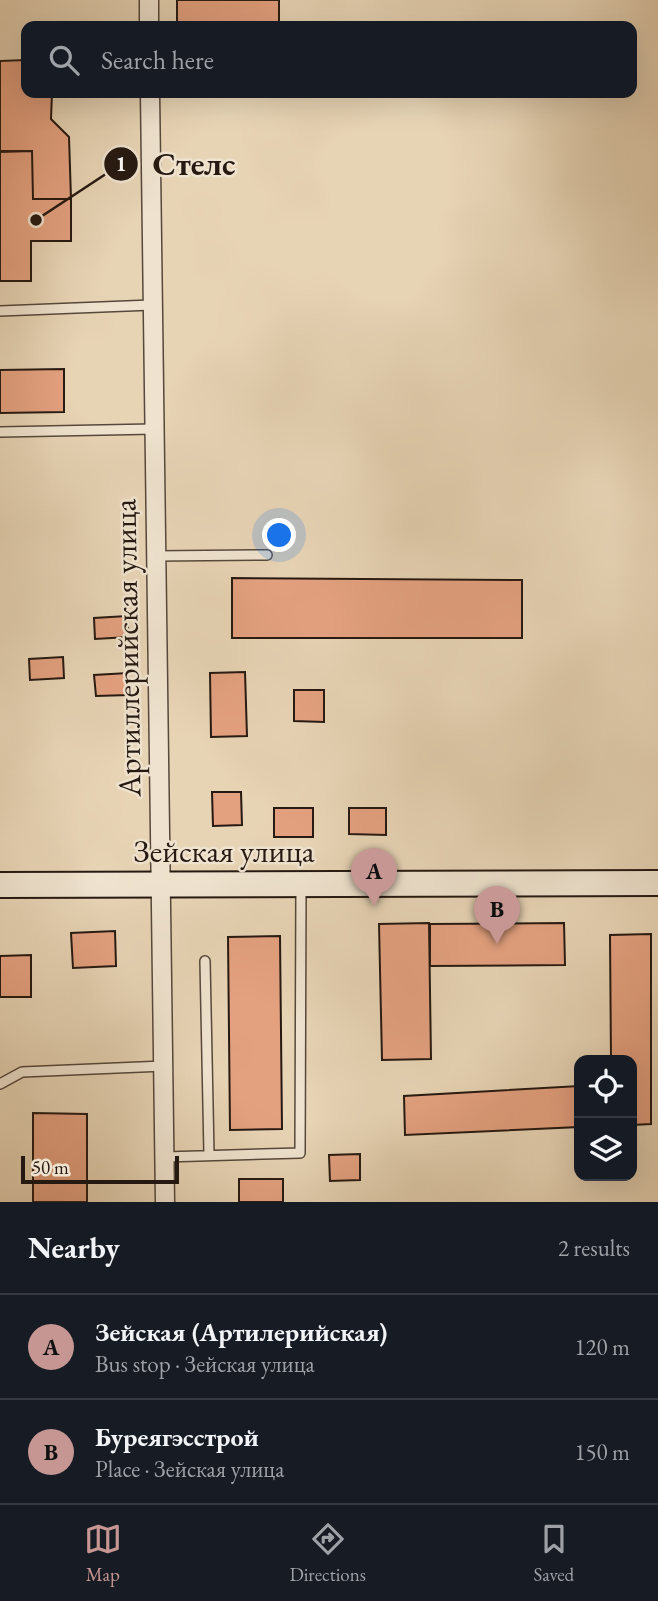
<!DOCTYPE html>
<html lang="en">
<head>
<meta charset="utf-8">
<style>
  :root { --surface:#171b24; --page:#20242c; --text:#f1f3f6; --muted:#9ea1a6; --line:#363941; --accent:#c59692 }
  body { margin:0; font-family:"EB Garamond",serif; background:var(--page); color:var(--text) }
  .controls { position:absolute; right:21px; bottom:21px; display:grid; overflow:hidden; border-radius:14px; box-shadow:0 7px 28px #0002 }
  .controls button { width:63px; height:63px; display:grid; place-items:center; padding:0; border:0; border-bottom:2px solid var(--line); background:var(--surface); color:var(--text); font:35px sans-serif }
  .scale { position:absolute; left:21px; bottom:18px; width:158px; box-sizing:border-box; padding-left:7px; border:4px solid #261912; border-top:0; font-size:19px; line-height:24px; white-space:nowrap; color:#261912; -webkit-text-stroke:5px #efe3cf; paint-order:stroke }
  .you { position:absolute; left:280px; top:536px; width:24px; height:24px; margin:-18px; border:5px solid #fff; border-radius:50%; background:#1a73e8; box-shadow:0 0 0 10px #1a73e833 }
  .badge { display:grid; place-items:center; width:46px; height:46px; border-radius:50%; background:var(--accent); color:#111; font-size:23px; font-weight:700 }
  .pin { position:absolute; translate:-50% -58px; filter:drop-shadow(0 2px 4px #0008) }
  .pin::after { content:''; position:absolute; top:37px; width:24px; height:21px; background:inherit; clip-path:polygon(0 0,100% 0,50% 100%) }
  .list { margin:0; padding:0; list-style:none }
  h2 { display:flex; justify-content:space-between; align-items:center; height:91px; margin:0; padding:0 28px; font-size:30px }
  h2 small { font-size:23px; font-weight:400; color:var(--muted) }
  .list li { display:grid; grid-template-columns:46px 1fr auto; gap:21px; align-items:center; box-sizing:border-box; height:105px; padding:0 28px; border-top:2px solid var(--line) }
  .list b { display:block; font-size:26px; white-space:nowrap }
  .list p { margin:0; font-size:23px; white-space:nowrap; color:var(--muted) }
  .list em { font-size:23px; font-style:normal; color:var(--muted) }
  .icon { flex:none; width:38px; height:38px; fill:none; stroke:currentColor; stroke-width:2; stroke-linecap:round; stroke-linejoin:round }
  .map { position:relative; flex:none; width:658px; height:1202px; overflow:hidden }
  .search { position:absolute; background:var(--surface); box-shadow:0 7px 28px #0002; left:21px; right:21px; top:21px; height:77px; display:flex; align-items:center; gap:18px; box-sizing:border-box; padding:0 24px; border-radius:14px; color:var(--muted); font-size:26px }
  .sheet { height:301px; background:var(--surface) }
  nav { display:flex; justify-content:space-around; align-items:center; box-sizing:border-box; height:98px; border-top:2px solid var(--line); background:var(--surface); font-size:19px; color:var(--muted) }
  nav a { display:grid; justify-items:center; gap:4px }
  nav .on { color:var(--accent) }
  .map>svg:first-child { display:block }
</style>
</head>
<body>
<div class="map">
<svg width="658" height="1202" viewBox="0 0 658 1202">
  <rect width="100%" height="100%" fill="#e7d4b5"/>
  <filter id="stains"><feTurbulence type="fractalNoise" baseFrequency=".00286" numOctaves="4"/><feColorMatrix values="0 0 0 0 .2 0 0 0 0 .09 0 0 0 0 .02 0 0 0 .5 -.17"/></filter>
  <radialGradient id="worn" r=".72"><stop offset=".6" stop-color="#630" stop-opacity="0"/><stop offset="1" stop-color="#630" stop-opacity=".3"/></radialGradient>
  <path fill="#e4a180" stroke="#261912" stroke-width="2" d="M 177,0 L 279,0 L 279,26 L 177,26 Z
    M 26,60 L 26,93 L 52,93 L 51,119 L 69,137 L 71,199 L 33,199 L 32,151 L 0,152 L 0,61 Z
    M 0,151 L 32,151 L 33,199 L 71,199 L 71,241 L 31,241 L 31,281 L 0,281 Z
    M 64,369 L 64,412 L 0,413 L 0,370 Z
    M 232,578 L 522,580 L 522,638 L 232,638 Z
    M 127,616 L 129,637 L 95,639 L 94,618 Z
    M 63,657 L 64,678 L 30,680 L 29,659 Z
    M 245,672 L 247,736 L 211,737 L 210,673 Z
    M 128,673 L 129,695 L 96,696 L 94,675 Z
    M 294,690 L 324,690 L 324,722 L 294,721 Z
    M 212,792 L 241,792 L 242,825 L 213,826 Z
    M 274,808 L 313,808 L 313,837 L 274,837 Z
    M 349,808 L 386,808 L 386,835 L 349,834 Z
    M 429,923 L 431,1059 L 382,1060 L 379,924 Z
    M 564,923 L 565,965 L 430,966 L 430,924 Z
    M 115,931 L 116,966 L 73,968 L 71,933 Z
    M 651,934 L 651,1124 L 632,1125 L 632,1060 L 611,1060 L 610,935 Z
    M 280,936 L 282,1129 L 230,1130 L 228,937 Z
    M 31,955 L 31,997 L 0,997 L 0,956 Z
    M 579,1086 L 579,1127 L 405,1135 L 404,1096 Z
    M 33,1113 L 87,1114 L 87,1202 L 33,1202 Z
    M 360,1154 L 360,1180 L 330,1181 L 329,1155 Z
    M 239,1179 L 283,1179 L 283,1202 L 239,1202 Z"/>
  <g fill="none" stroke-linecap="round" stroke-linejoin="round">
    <g stroke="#56483b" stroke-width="12">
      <path id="lane" d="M 0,311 L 152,305
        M 0,432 L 154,429
        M 156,556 L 267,555
        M 205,961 L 209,1154
        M 0,1084 L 22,1072 L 164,1066
        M 165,1157 L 300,1153 L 301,887"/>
    </g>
    <g stroke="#56483b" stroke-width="21">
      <path id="street" d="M 149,0 L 149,26
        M 150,93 L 165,1202"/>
    </g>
    <g stroke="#261912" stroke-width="28">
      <path id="secondary" d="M 0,885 L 658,883"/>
    </g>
    <use href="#lane" stroke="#efe3cf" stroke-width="9"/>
    <use href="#street" stroke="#efe3cf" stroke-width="18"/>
    <use href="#secondary" stroke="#efe3cf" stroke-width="24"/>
  </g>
  <g text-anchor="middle" stroke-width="5" stroke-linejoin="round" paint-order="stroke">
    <g font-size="32" fill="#261912" stroke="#efe3cf">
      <text transform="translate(127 648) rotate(-91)" y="11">Артиллерийская улица</text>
      <text x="224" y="862">Зейская улица</text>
    </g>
  </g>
  <path fill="none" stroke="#261912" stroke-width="2.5" d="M36 220L121 164"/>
  <g fill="#261912" stroke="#efe3cf" stroke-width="2.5">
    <circle cx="36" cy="220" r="7"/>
    <circle cx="121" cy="164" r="18"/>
  </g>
  <g font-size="21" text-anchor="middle" font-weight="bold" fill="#fff">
    <text x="121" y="171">1</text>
  </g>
  <g font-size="33" text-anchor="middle" font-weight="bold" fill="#261912" stroke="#efe3cf" stroke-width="5" stroke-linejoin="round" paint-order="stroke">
    <text x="194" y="175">Стелс</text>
  </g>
  <rect width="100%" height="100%" filter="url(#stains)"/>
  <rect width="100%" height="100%" fill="url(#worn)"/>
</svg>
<div class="controls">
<button><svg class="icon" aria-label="locate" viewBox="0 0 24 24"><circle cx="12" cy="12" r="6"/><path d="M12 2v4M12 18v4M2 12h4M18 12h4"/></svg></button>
<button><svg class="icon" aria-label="layers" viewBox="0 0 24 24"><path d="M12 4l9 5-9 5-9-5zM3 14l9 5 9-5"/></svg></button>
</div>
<div class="scale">50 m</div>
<div class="you"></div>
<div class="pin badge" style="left:374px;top:906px">A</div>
<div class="pin badge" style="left:497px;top:944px">B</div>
<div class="search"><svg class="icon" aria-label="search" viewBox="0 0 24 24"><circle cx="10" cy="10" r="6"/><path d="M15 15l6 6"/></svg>Search here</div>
</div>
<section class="sheet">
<h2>Nearby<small>2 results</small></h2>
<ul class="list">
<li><span class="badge">A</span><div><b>Зейская (Артилерийская)</b><p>Bus stop · Зейская улица</p></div><em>120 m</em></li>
<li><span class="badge">B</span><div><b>Буреягэсстрой</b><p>Place · Зейская улица</p></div><em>150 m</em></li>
</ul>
</section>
<nav>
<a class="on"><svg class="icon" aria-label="map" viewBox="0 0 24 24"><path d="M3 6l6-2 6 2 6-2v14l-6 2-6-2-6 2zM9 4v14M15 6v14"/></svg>Map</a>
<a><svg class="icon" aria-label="directions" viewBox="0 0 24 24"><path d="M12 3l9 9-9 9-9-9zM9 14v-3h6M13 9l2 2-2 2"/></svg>Directions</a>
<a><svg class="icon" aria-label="saved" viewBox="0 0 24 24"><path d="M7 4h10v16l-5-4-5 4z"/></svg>Saved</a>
</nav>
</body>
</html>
